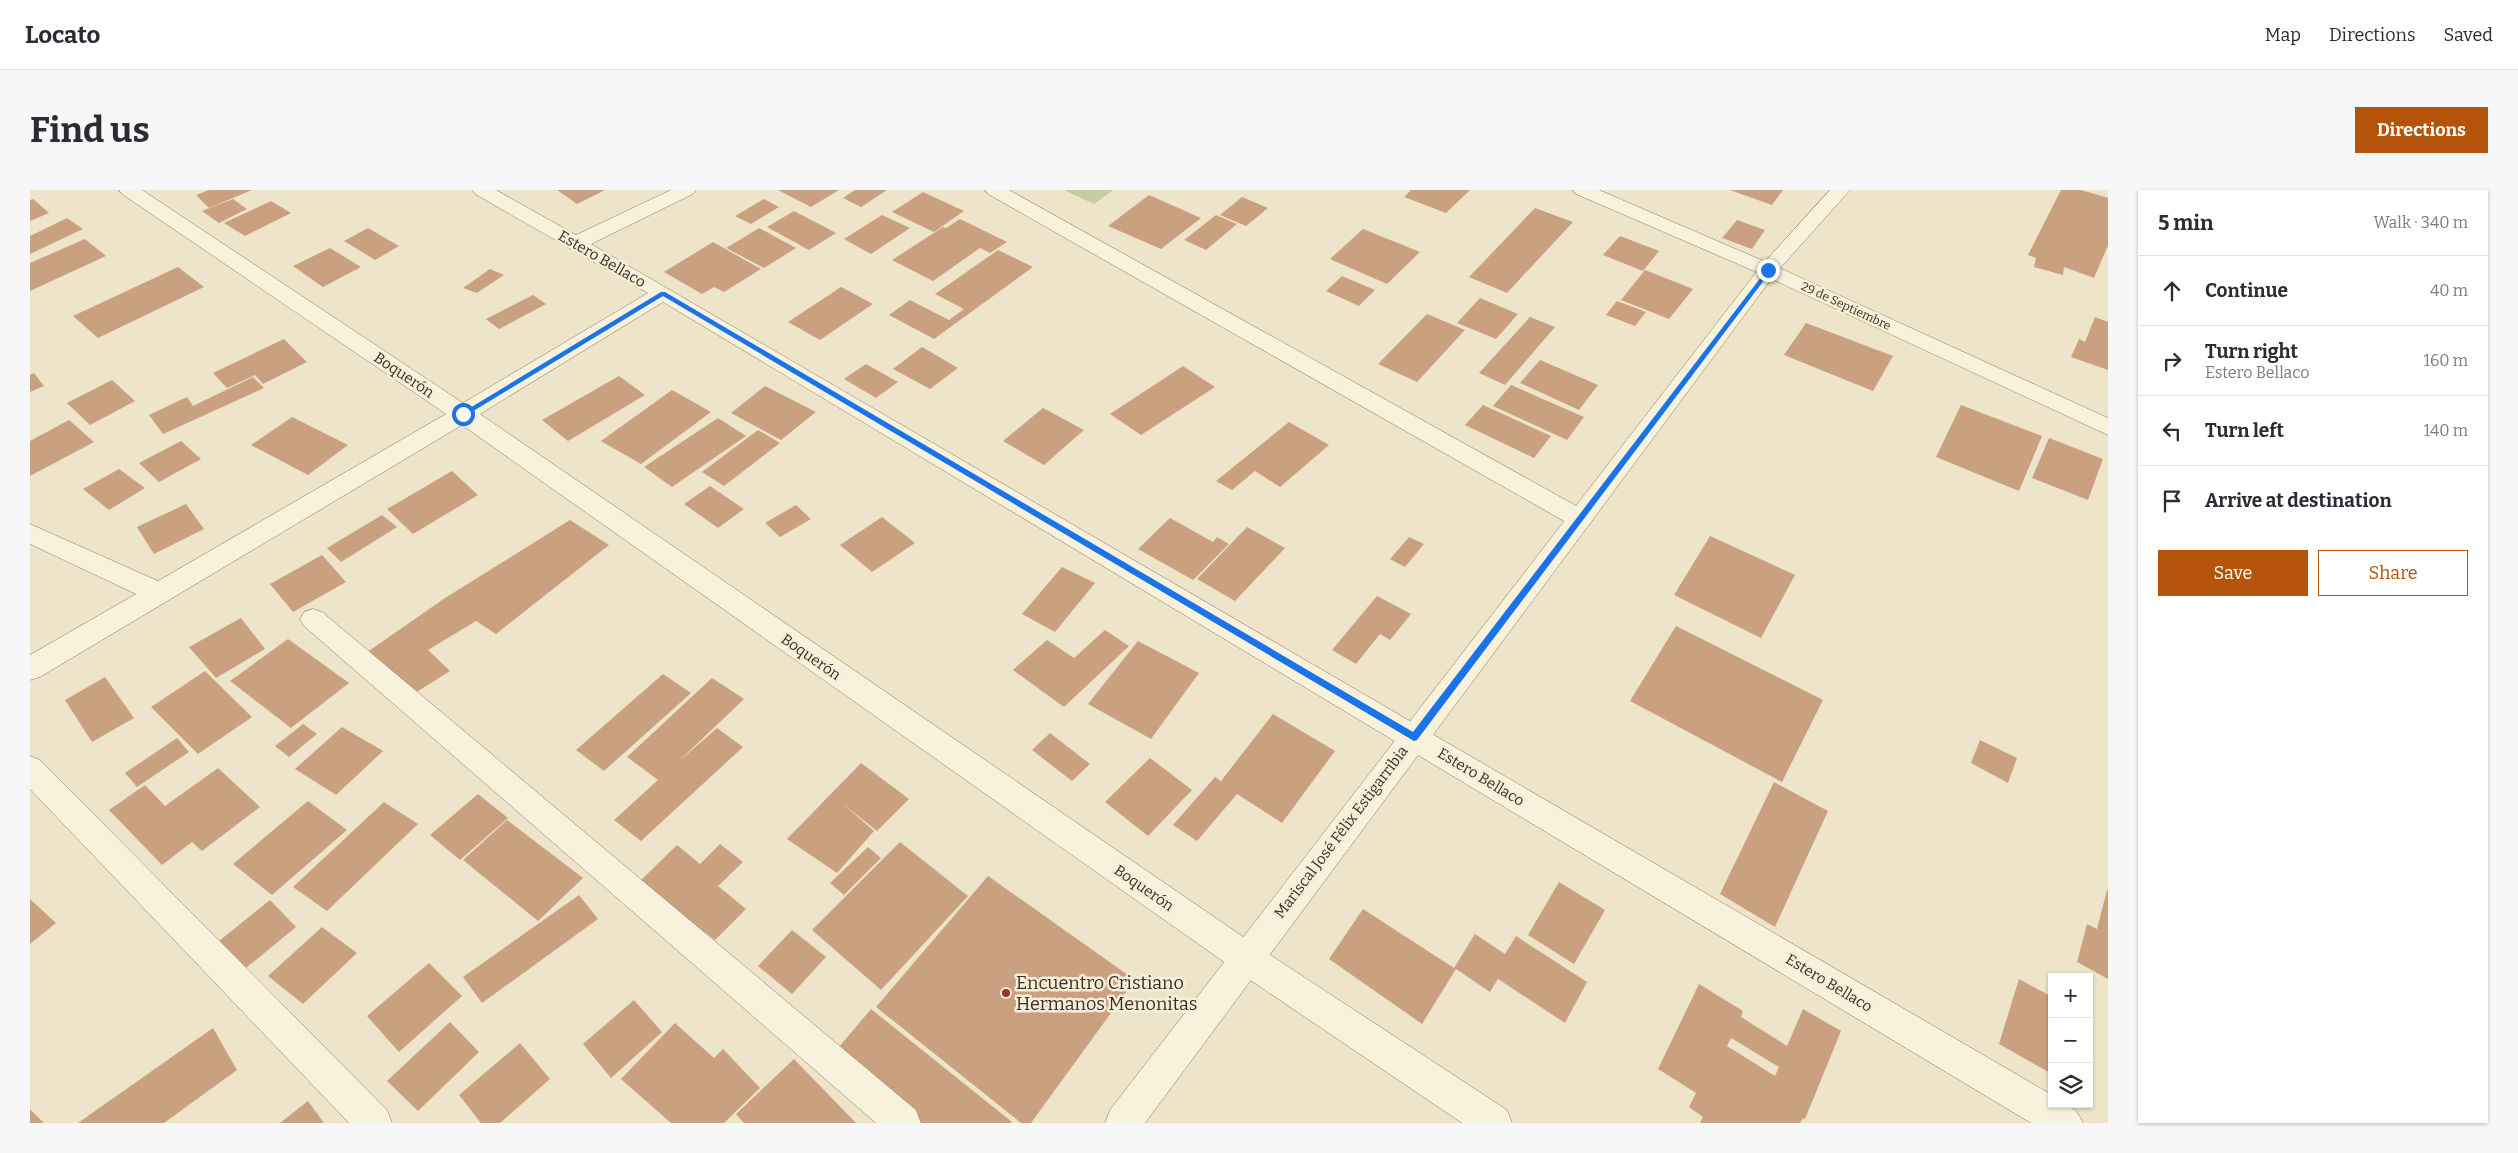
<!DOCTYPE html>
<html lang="en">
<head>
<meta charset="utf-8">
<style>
  :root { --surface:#fff; --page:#f7f7f7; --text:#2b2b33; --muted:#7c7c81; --line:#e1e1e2; --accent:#b45309 }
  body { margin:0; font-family:Bitter,serif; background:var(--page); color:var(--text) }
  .controls { position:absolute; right:15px; bottom:15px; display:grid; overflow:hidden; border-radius:0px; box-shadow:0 1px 4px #0004 }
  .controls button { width:45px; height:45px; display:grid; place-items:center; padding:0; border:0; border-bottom:1px solid var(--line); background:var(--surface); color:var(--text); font:25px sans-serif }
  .stop { position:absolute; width:15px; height:15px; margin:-11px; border:4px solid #1a73e8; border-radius:50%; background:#fff }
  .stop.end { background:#1a73e8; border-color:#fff; box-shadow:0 1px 5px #0008 }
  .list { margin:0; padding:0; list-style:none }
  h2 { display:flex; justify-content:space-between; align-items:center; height:65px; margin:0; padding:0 20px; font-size:21px }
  h2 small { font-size:16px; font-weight:400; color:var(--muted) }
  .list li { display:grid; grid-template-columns:32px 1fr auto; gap:15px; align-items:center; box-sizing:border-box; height:70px; padding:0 20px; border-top:1px solid var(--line) }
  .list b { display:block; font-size:19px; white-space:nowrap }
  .list p { margin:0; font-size:16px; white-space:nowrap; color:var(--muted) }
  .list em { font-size:16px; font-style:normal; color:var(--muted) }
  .actions { display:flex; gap:10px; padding:15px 20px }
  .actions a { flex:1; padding:11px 0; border:1px solid var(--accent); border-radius:0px; text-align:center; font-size:18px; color:var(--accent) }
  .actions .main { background:var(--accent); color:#fff }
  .icon { flex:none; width:28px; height:28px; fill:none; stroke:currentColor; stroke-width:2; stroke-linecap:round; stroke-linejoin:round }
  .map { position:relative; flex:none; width:2078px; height:933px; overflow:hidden; border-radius:0px }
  header { display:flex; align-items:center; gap:30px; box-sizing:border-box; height:70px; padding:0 25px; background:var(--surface); border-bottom:1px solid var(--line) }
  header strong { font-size:24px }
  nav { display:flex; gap:28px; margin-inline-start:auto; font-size:18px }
  .intro { display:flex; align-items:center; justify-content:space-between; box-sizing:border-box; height:120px; padding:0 30px }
  h1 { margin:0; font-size:35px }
  .button { padding:12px 22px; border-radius:0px; background:var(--accent); color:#fff; font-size:18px; font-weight:700 }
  main { display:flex; gap:30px; padding:0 30px }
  aside { flex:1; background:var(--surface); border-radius:0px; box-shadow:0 1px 4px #0004 }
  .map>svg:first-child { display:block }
</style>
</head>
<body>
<header>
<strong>Locato</strong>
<nav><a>Map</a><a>Directions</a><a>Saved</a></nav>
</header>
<div class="intro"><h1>Find us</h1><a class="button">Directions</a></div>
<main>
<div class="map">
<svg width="2078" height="933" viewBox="0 0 2078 933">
  <rect width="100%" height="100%" fill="#ede4c9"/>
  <path fill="#c5cc9d" d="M 1034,0 L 1083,0 L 1064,14 Z"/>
  <path fill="#caa180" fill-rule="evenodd" d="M 179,0 L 222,0 L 179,18 L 166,5 Z
    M 527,0 L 575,0 L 547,14 Z
    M 748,0 L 809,0 L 781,17 Z
    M 825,0 L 857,0 L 831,17 L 813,8 Z
    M 1381,0 L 1440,0 L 1416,23 L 1374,7 Z
    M 1700,0 L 1753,0 L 1742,15 Z
    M 2031,0 L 2051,0 L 2078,8 L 2078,55 L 2064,88 L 2034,77 L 2033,85 L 2004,77 L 2006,68 L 1998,65 Z
    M 893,2 L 934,21 L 904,42 L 862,22 Z
    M 1119,5 L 1171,28 L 1131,59 L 1078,36 Z
    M 1212,7 L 1238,18 L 1216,36 L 1190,25 Z
    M 3,9 L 19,23 L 0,31 L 0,10 Z
    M 203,9 L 217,19 L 189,33 L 172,21 Z
    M 734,9 L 749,17 L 721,34 L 705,26 Z
    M 241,11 L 261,23 L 215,46 L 194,33 Z
    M 1505,18 L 1543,32 L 1477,103 L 1439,87 Z
    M 764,21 L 806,43 L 779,60 L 737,37 Z
    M 852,25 L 880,38 L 841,64 L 814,49 Z
    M 1186,25 L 1207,34 L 1176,60 L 1154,50 Z
    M 37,28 L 53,39 L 0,64 L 0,46 Z
    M 930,29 L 977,52 L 960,63 L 950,58 L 903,91 L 862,70 L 913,37 L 916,38 Z
    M 1707,30 L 1735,40 L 1722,59 L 1692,48 Z
    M 338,38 L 369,56 L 345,70 L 314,51 Z
    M 729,38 L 766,58 L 734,78 L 696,58 Z
    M 1333,39 L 1390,62 L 1357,94 L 1300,69 Z
    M 1590,46 L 1629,61 L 1613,81 L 1573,65 Z
    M 55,49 L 76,66 L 0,101 L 0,73 Z
    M 683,52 L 731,79 L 694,102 L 684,97 L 672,104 L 634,82 Z
    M 300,58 L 331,77 L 293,97 L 263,76 Z
    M 968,60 L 1003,77 L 904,149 L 859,125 L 880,110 L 919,130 L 934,119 L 905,104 Z
    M 148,77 L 174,97 L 68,148 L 43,126 Z
    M 460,79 L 474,85 L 447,103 L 433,98 Z
    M 1615,80 L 1663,99 L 1639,129 L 1591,110 Z
    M 1312,86 L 1345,100 L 1329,116 L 1296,101 Z
    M 811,97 L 843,114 L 790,150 L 758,132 Z
    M 503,105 L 516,114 L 469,139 L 456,129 Z
    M 1450,108 L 1488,124 L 1466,149 L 1427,133 Z
    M 1587,111 L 1616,122 L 1605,136 L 1576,125 Z
    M 1397,124 L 1435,140 L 1387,192 L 1348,174 Z
    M 1500,127 L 1525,137 L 1475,195 L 1449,183 Z
    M 2065,127 L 2078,132 L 2078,180 L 2041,167 L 2049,149 L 2055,152 Z
    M 1776,133 L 1863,166 L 1843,201 L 1754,165 Z
    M 254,149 L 277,172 L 233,194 L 225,185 L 197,198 L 183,183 Z
    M 892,157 L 928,178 L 900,199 L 863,179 Z
    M 1510,170 L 1568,195 L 1549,220 L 1490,193 Z
    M 836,174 L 868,192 L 846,208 L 814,189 Z
    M 1153,176 L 1185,197 L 1111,245 L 1080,224 Z
    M 4,183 L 14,196 L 0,202 L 0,185 Z
    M 589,186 L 615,205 L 538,251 L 512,230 Z
    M 223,187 L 234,198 L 133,244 L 119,225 L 157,207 L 163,216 Z
    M 82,190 L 105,211 L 60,235 L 37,213 Z
    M 1481,195 L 1554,227 L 1537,250 L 1463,216 Z
    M 735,196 L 786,222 L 751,250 L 701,223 Z
    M 642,200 L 681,222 L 611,274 L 571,251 Z
    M 1453,215 L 1521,246 L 1504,268 L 1435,235 Z
    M 1931,215 L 2012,246 L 1989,301 L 1906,267 Z
    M 1013,218 L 1054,240 L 1014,275 L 973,251 Z
    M 262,227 L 318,255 L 278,285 L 221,255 Z
    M 688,228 L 716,246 L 642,297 L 614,277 Z
    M 39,230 L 64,252 L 0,286 L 0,251 Z
    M 1259,232 L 1299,255 L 1250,297 L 1225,281 L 1202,300 L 1186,291 Z
    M 728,240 L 750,253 L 694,296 L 672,282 Z
    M 2019,248 L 2073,269 L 2058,310 L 2002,288 Z
    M 151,251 L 171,269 L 129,292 L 109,273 Z
    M 89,279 L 115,298 L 79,320 L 53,299 Z
    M 422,281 L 448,305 L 383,344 L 357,319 Z
    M 680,296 L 714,319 L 688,338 L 654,314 Z
    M 156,314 L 174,339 L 124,364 L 107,337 Z
    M 766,315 L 781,329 L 750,347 L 735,333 Z
    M 352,325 L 367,337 L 311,372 L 297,358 Z
    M 852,327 L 885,353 L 842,382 L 810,355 Z
    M 1140,328 L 1183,352 L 1187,347 L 1199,354 L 1163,390 L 1108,359 Z
    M 540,330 L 579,355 L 466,444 L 446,431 L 398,460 L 420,481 L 385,503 L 333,465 L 415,408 Z
    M 1217,337 L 1255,358 L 1205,411 L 1167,389 Z
    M 1680,346 L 1765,385 L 1731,448 L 1644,405 Z
    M 1379,347 L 1394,354 L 1375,377 L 1360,369 Z
    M 292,365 L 316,392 L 263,422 L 240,394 Z
    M 1032,377 L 1065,393 L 1025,442 L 992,424 Z
    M 1347,406 L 1381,424 L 1360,450 L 1350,444 L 1326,474 L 1302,460 Z
    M 211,428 L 235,459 L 186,488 L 159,457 Z
    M 1646,436 L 1793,510 L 1752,592 L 1600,511 Z
    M 1075,440 L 1099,456 L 1034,517 L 983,480 L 1017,450 L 1044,468 Z
    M 258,449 L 319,493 L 261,538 L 200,491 Z
    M 1108,451 L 1169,483 L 1121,549 L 1058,514 Z
    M 175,481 L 222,527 L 168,564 L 121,517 Z
    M 633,484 L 661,503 L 574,581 L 546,560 Z
    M 75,487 L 104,528 L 62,552 L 35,510 Z
    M 682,488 L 714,509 L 647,573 L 687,538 L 713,557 L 611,651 L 584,630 L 628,590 L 597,567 Z
    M 1243,524 L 1305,561 L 1252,633 L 1207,604 L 1167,651 L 1143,635 L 1185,587 L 1191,591 Z
    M 273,534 L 287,544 L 259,567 L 245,556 Z
    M 312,537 L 353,561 L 306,605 L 265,579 Z
    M 1020,543 L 1060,574 L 1042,591 L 1002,560 Z
    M 147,548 L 159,562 L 107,597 L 95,583 Z
    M 1950,550 L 1987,568 L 1978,593 L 1941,573 Z
    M 1120,568 L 1162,600 L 1118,646 L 1075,612 Z
    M 831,573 L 879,609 L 847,641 L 813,614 L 844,641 L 807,683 L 757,649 Z
    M 188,578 L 230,617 L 172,661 L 162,652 L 132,675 L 79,620 L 115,595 L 135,616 Z
    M 1744,592 L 1798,621 L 1745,737 L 1690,704 Z
    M 448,604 L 478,628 L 430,670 L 400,645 Z
    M 278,611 L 317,640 L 242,705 L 203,674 Z
    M 354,612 L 388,634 L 297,721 L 263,697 Z
    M 477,630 L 553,688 L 508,731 L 433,670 Z
    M 870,652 L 938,706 L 851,800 L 782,740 Z
    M 690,654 L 713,672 L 688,696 L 716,719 L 685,750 L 609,692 L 647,655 L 670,674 Z
    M 838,657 L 851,668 L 814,705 L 800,693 Z
    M 958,686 L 1105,790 L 1001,933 L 991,933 L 846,817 Z
    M 1529,692 L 1575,720 L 1544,774 L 1498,745 Z
    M 2077,700 L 2078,700 L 2078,789 L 2047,772 L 2057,734 L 2067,739 Z
    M 549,705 L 568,729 L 452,813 L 433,787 Z
    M 0,709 L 26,733 L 0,754 Z
    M 240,710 L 266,737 L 216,778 L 189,751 Z
    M 1333,719 L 1424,778 L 1445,744 L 1475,764 L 1486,746 L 1557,792 L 1535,833 L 1468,789 L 1460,802 L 1426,779 L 1392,834 L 1299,769 Z
    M 292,737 L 327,763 L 273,814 L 238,786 Z
    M 762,740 L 796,767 L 762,804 L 728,776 Z
    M 399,773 L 432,806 L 369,862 L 337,826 Z
    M 1989,789 L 2022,807 L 2022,884 L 1969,854 Z
    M 1669,794 L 1713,821 L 1711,827 L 1757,856 L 1773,819 L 1811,841 L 1775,929 L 1773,928 L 1770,933 L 1670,933 L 1673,927 L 1659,917 L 1666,903 L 1628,879 ZM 1701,848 L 1749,877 L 1745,886 L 1697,856 Z
    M 604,810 L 632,842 L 581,888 L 553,854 Z
    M 841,819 L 982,932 L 981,933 L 888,933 L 804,863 Z
    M 420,832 L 449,862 L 388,921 L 357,891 Z
    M 645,833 L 684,868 L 693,859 L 730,898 L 694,933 L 641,933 L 591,889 Z
    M 183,838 L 207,880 L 134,933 L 48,933 Z
    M 490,853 L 520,889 L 470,933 L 451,933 L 429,905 Z
    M 764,869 L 826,933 L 714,933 L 706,924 Z
    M 278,911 L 294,933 L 250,933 Z
    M 0,919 L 14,933 L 0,933 Z"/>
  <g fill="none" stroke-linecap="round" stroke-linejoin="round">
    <g stroke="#8a765e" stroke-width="1">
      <path id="minor" d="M 89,0 L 112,0 L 433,213 L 618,103 L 445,4 L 442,0 L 466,0 L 546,45 L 641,0 L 666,0 L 663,4 L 561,54 L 2022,905 L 2022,914 C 2039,914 2046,917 2053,933 L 2001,933 L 633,112 L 450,224 L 1228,757 L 1477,920 L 1482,933 L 1432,933 L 1204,779 L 432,235 L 10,487 L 0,490 L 0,465 L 106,404 L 0,354 L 0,334 L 128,391 L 416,224 L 92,4 Z
        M 955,0 L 979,0 L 1559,323 L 1563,329 L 1559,335 L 1550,338 L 1541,335 L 958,4 Z
        M 1543,0 L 1569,0 L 1745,76 L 2078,228 L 2078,245 L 1731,84 L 1546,4 Z
        M 283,419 L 292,422 L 886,920 L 891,933 L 846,933 L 274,436 L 270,429 L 274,422 Z
        M 0,566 L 10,570 L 357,920 L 362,933 L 319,933 L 0,599 Z"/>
    </g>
    <g stroke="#8a765e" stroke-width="1">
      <path id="tertiary" d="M 1800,0 L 1820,0 L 1745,84 L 1115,933 L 1075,933 L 1080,920 L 1731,76 Z"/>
    </g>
    <use href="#minor" fill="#f8f1dc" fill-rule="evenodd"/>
    <use href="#tertiary" fill="#f8f1dc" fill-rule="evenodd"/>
  </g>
  <path fill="#1a73e8" d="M 1738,78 L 1741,81 L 1387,550 L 1384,551 L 633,106 L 435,226 L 430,224 L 631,102 L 635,102 L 1383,542 Z"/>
  <circle fill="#973230" stroke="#f5eed9" stroke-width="2" cx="976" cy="803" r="5"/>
  <g text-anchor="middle" stroke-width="5" stroke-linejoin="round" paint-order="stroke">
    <g font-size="12" fill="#3b2e21" stroke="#f5eed9">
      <text transform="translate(1816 116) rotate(25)" y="4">29 de Septiembre</text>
    </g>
    <g font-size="15" fill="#3b2e21" stroke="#f5eed9">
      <text transform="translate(572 69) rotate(30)" y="5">Estero Bellaco</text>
      <text transform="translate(374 185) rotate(34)" y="5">Boquerón</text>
      <text transform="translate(781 467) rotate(35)" y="5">Boquerón</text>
      <text transform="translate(1451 587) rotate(31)" y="5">Estero Bellaco</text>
      <text transform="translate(1311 642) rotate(-53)" y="5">Mariscal José Félix Estigarribia</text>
      <text transform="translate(1114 698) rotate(35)" y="5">Boquerón</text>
      <text transform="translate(1799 793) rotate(31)" y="5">Estero Bellaco</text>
    </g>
    <g font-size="18" fill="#3b2e21" stroke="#f5eed9" text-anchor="start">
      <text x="986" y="799">Encuentro Cristiano<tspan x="986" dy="21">Hermanos Menonitas</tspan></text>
    </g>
  </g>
</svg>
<div class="controls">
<button>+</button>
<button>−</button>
<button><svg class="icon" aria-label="layers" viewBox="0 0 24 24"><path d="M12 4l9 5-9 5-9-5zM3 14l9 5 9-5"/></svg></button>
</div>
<div class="stop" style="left:433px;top:224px"></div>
<div class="stop end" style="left:1738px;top:80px"></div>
</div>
<aside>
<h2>5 min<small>Walk · 340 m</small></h2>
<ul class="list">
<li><svg class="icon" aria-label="ahead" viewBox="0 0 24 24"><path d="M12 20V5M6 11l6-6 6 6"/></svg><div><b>Continue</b></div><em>40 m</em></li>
<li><svg class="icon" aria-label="right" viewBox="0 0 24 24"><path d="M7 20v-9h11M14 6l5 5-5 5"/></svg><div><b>Turn right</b><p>Estero Bellaco</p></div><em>160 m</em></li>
<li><svg class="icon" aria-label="left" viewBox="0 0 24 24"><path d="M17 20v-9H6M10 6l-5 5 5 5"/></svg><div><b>Turn left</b></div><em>140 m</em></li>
<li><svg class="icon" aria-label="arrive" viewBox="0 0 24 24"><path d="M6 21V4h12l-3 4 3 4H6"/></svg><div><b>Arrive at destination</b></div></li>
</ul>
<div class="actions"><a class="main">Save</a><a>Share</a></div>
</aside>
</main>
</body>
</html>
